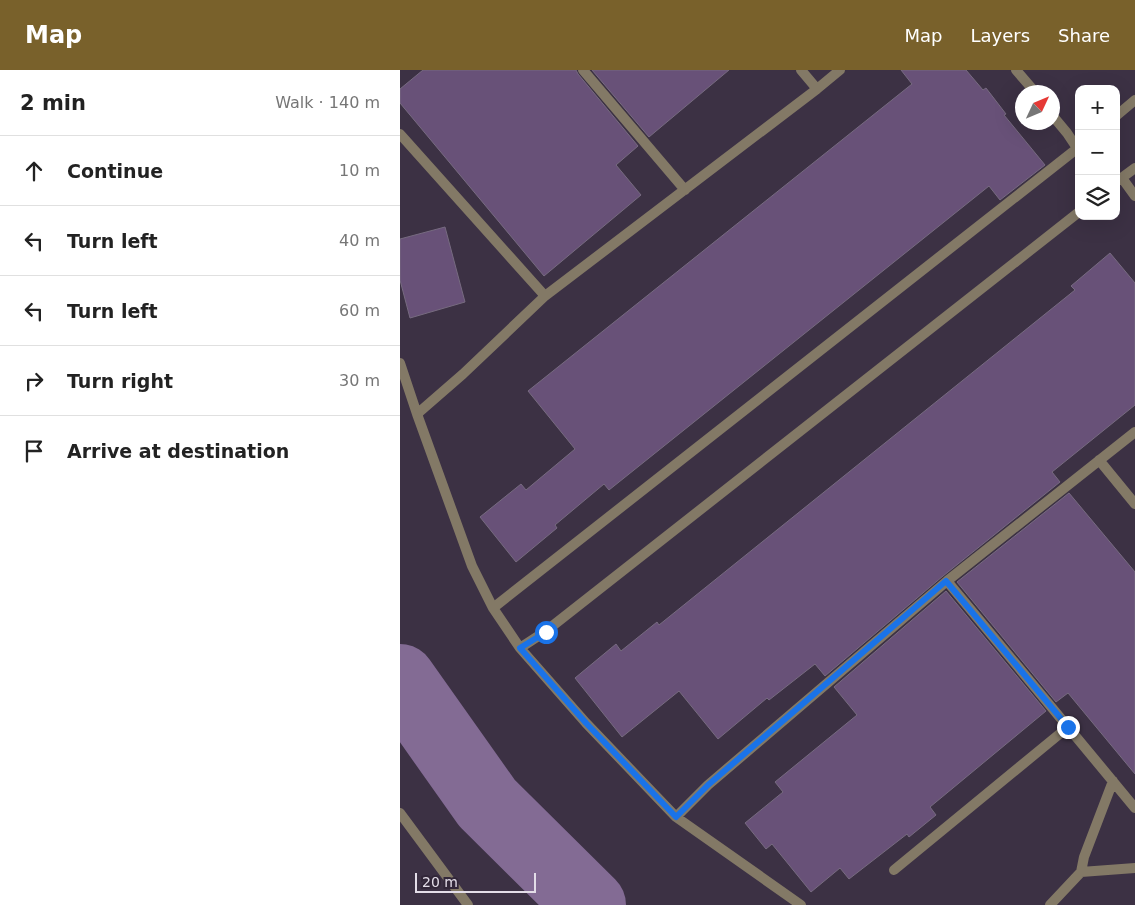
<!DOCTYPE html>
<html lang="en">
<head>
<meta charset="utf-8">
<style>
  :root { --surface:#fff; --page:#f2f2f2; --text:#222; --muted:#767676; --line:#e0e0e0; --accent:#79612b }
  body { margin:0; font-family:"DejaVu Sans",sans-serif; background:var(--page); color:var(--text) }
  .controls { position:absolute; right:15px; top:15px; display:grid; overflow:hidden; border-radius:10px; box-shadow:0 5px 20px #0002 }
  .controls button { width:45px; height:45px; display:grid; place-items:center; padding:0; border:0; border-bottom:1px solid var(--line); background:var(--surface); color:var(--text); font:25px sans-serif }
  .compass { position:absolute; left:615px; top:15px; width:45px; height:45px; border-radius:50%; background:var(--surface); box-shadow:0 5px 20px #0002; rotate:46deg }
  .scale { position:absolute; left:15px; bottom:12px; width:121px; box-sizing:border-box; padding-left:5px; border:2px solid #e3dde8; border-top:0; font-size:14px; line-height:18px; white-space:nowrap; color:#e3dde8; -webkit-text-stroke:4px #322739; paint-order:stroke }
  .stop { position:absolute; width:15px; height:15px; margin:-11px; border:4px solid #1a73e8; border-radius:50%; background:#fff }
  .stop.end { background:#1a73e8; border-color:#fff; box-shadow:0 1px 5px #0008 }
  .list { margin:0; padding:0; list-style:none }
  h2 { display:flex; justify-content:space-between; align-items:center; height:65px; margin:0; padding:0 20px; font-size:21px }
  h2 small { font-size:16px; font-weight:400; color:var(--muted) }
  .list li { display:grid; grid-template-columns:32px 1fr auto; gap:15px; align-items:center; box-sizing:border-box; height:70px; padding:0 20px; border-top:1px solid var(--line) }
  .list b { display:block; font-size:19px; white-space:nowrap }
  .list em { font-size:16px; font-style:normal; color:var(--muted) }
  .icon { flex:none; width:28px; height:28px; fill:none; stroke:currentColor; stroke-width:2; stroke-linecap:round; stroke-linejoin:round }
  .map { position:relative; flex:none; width:735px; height:835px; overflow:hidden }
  header { display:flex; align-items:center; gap:30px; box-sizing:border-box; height:70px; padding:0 25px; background:var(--accent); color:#fff }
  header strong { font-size:24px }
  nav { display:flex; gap:28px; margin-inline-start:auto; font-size:18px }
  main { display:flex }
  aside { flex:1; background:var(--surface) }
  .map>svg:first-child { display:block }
</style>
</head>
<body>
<header>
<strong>Map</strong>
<nav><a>Map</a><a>Layers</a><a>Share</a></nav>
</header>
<main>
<aside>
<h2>2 min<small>Walk · 140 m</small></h2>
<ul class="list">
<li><svg class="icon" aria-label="ahead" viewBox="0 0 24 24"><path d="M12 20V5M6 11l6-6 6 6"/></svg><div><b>Continue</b></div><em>10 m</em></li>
<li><svg class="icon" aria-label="left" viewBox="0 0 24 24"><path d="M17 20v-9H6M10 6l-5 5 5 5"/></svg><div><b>Turn left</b></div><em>40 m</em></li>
<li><svg class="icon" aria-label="left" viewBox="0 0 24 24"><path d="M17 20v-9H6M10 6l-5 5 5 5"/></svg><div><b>Turn left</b></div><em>60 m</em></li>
<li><svg class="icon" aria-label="right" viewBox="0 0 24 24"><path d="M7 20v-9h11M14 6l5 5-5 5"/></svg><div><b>Turn right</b></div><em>30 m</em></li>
<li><svg class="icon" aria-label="arrive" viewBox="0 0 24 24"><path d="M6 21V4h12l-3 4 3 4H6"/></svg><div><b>Arrive at destination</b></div></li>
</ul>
</aside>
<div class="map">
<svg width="735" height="835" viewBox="0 0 735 835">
  <rect width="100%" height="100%" fill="#3c3144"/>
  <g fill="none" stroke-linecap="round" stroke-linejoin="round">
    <path stroke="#836b94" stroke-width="72" d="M 0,610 L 87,733 L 190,835"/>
  </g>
  <path fill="#685178" stroke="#776b80" d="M 23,0 L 176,0 L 178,4 L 238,76 L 216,95 L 241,125 L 144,206 L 0,33 L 0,19 Z
    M 192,0 L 329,0 L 249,67 Z
    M 501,0 L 566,0 L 583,20 L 586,18 L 606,44 L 604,45 L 645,95 L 600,130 L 589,116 L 209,420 L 204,414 L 155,455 L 157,458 L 116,492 L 80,447 L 121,414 L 126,420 L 175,379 L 128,321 L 512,14 Z
    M 45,157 L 65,232 L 10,248 L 0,210 L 0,169 Z
    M 710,183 L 735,213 L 735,335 L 652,402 L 660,412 L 543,506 L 425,606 L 415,594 L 369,630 L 367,628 L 318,669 L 279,621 L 222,667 L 175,608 L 216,574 L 221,581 L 257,552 L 259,555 L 675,220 L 671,216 Z
    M 669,423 L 735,502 L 735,704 L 668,623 L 656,632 L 557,512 Z
    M 546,521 L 646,641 L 530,737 L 536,745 L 509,767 L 507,764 L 449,809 L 440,798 L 411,822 L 372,774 L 366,779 L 345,753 L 383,722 L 375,712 L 457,645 L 434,617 Z"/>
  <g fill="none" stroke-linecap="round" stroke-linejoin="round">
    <path stroke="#837966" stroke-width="10" d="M 183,0 L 285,120
      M 401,0 L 417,19
      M 616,0 L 635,22
      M 652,45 L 667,63 L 677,78
      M 716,46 L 735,30
      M 0,64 L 145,226
      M 722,108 L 735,126
      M 716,112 L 735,98
      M 0,293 L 17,344 L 72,496 L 93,538 L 120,578 L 186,653 L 276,747 L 401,835
      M 17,344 L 63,304 L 145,226 L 417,19 L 440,0
      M 699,390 L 735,434
      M 547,511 L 735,738
      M 93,538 L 679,77
      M 120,578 L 146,561 L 679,142
      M 0,743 L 68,835
      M 276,747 L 308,715 L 547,511 L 735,362
      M 494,800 L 668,657
      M 681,802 L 735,798
      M 650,835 L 681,802 L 684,787 L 713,711"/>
  </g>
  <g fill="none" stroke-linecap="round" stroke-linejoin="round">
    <path stroke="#1a73e8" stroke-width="6" d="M 146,562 L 120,578 L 186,653 L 276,747 L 308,715 L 546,511 L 668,657"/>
  </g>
</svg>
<div class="controls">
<button>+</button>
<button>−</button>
<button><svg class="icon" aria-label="layers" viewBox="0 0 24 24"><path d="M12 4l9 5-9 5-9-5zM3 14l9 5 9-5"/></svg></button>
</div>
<svg class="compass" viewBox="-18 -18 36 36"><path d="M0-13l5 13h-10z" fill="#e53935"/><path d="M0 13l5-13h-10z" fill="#767676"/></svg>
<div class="scale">20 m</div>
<div class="stop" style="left:146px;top:562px"></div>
<div class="stop end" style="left:668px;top:657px"></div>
</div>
</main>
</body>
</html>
